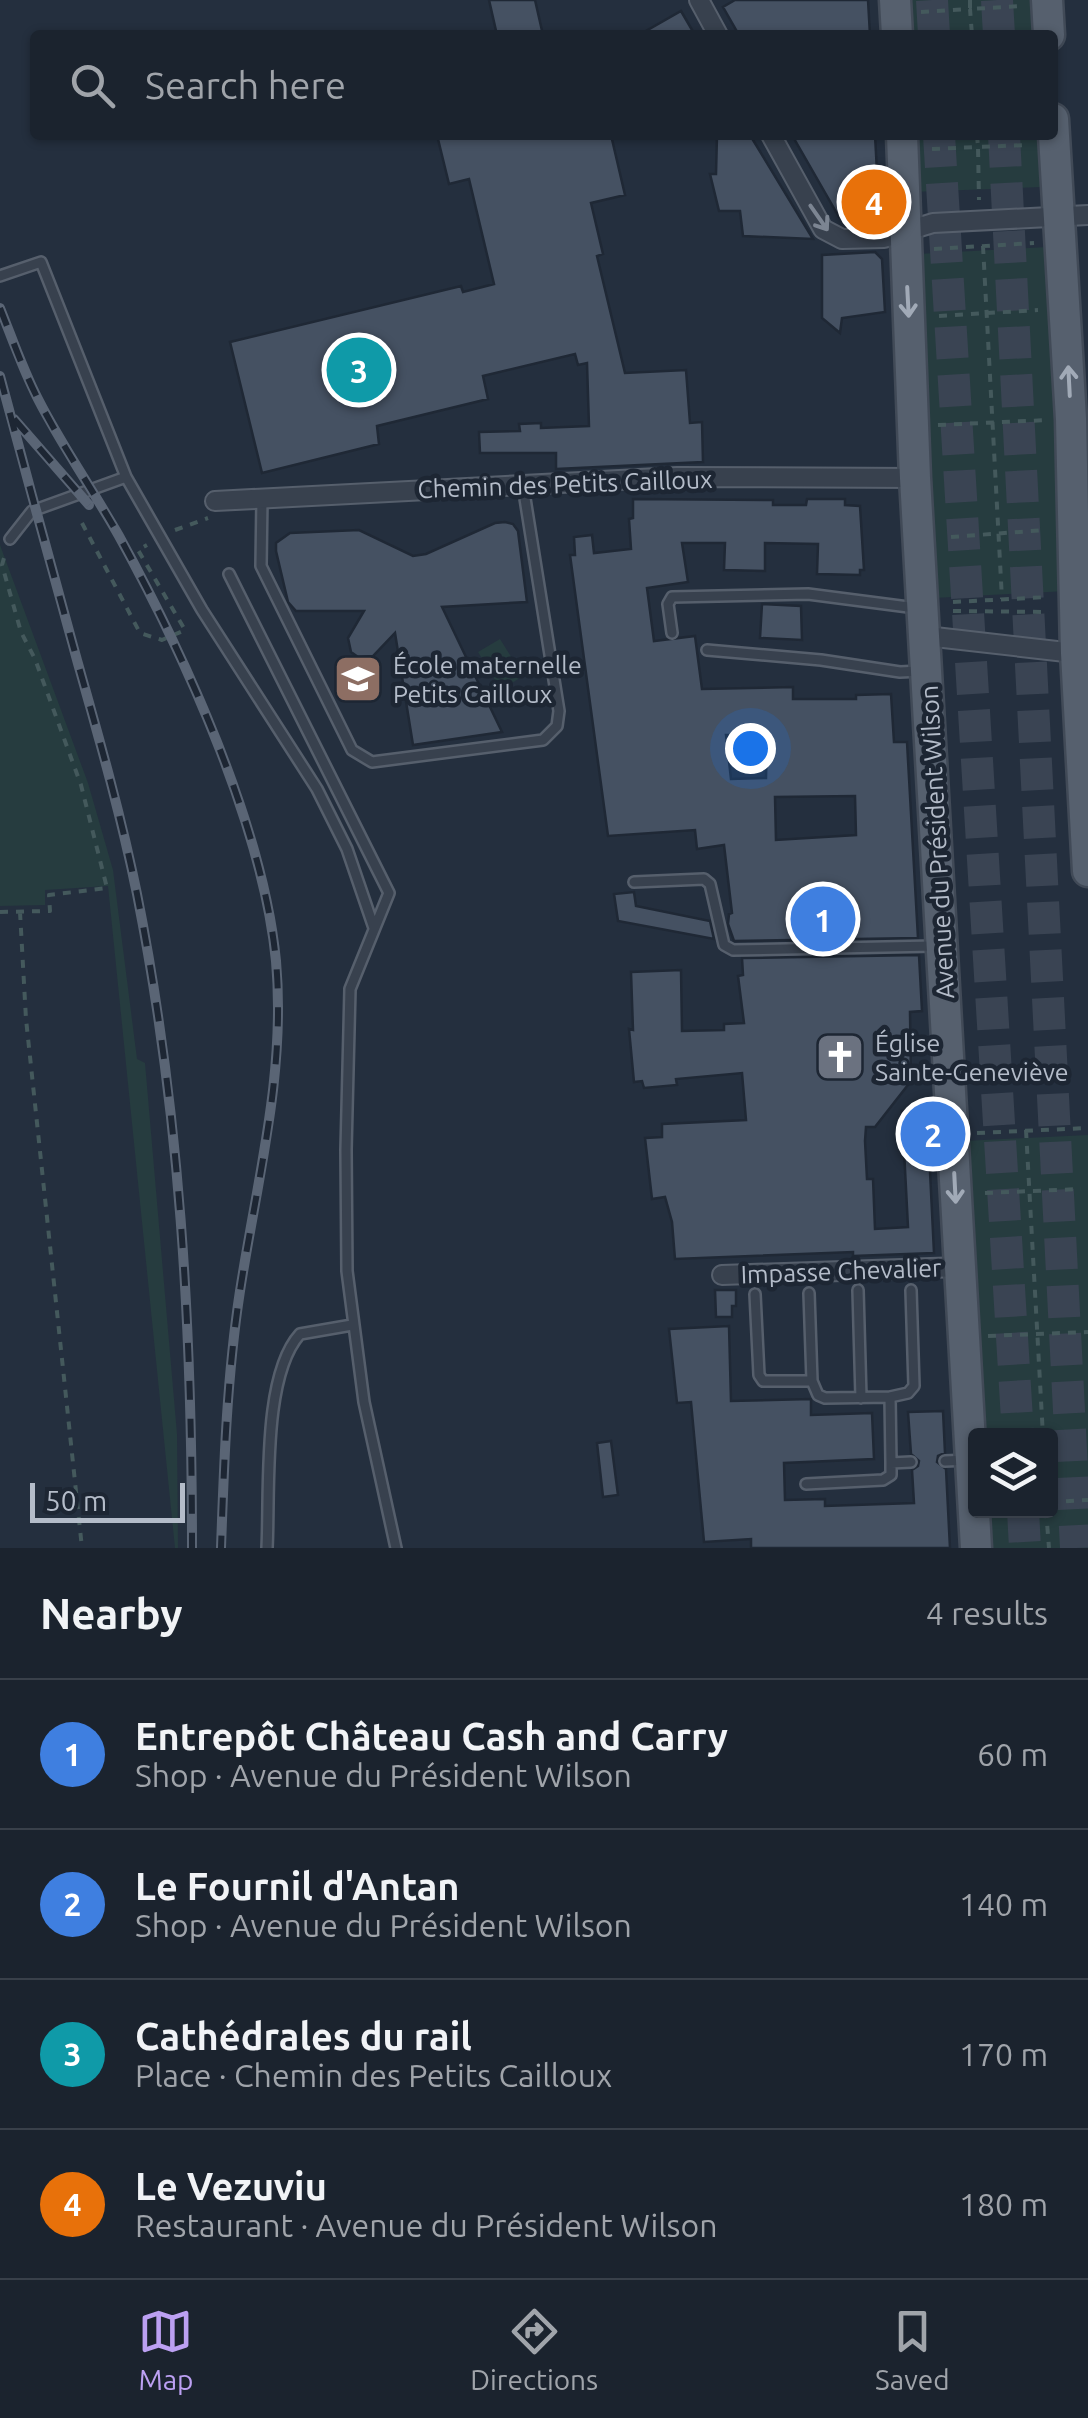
<!DOCTYPE html>
<html lang="en">
<head>
<meta charset="utf-8">
<style>
  :root { --surface:#1b232e; --page:#242b36; --text:#f1f3f6; --muted:#a0a4aa; --line:#39404a; --accent:#bca0f2 }
  body { margin:0; font-family:Ubuntu,sans-serif; background:var(--page); color:var(--text) }
  .controls { position:absolute; right:30px; bottom:30px; display:grid; overflow:hidden; border-radius:10px; box-shadow:0 2px 8px #0004 }
  .controls button { width:90px; height:90px; display:grid; place-items:center; padding:0; border:0; border-bottom:2px solid var(--line); background:var(--surface); color:var(--text); font:50px sans-serif }
  .scale { position:absolute; left:30px; bottom:25px; width:155px; box-sizing:border-box; padding-left:10px; border:5px solid #b4bcc9; border-top:0; font-size:28px; line-height:35px; white-space:nowrap; color:#b4bcc9; -webkit-text-stroke:8px #1d2633; paint-order:stroke }
  .you { position:absolute; left:750px; top:748px; width:35px; height:35px; margin:-25px; border:8px solid #fff; border-radius:50%; background:#1a73e8; box-shadow:0 0 0 15px #1a73e833 }
  .badge { display:grid; place-items:center; width:65px; height:65px; border-radius:50%; background:var(--accent); color:#fff; font-size:32px; font-weight:700 }
  .pin { position:absolute; translate:-50% -50%; border:5px solid #fff; box-shadow:0 2px 10px #0006 }
  .list { margin:0; padding:0; list-style:none }
  h2 { display:flex; justify-content:space-between; align-items:center; height:130px; margin:0; padding:0 40px; font-size:42px }
  h2 small { font-size:32px; font-weight:400; color:var(--muted) }
  .list li { display:grid; grid-template-columns:65px 1fr auto; gap:30px; align-items:center; box-sizing:border-box; height:150px; padding:0 40px; border-top:2px solid var(--line) }
  .list b { display:block; font-size:38px; white-space:nowrap }
  .list p { margin:0; font-size:32px; white-space:nowrap; color:var(--muted) }
  .list em { font-size:32px; font-style:normal; color:var(--muted) }
  .icon { flex:none; width:55px; height:55px; fill:none; stroke:currentColor; stroke-width:2; stroke-linecap:round; stroke-linejoin:round }
  .map { position:relative; flex:none; width:1088px; height:1548px; overflow:hidden }
  .search { position:absolute; background:var(--surface); box-shadow:0 2px 8px #0004; left:30px; right:30px; top:30px; height:110px; display:flex; align-items:center; gap:25px; box-sizing:border-box; padding:0 35px; border-radius:10px; color:var(--muted); font-size:38px }
  .sheet { height:730px; background:var(--surface) }
  nav { display:flex; justify-content:space-around; align-items:center; box-sizing:border-box; height:140px; border-top:2px solid var(--line); background:var(--surface); font-size:28px; color:var(--muted) }
  nav a { display:grid; justify-items:center; gap:5px }
  nav .on { color:var(--accent) }
  .map>svg:first-child { display:block }
</style>
</head>
<body>
<div class="map">
<svg width="1088" height="1548" viewBox="0 0 1088 1548">
  <rect width="100%" height="100%" fill="#242f3e"/>
  <path fill="#263c3f" d="M 903,0 L 1031,0 L 1033,35 L 904,35 Z
    M 909,135 L 1038,135 L 1041,187 L 911,192 Z
    M 1047,247 L 1067,591 L 934,598 L 918,254 Z
    M 0,545 L 88,783 L 113,870 L 137,1059 L 145,1063 L 177,1434 L 178,1548 L 175,1548 L 108,886 L 45,890 L 45,905 L 0,906 Z
    M 500,639 L 523,676 L 501,690 L 478,652 Z
    M 1088,1135 L 1088,1548 L 985,1548 L 983,1511 L 1050,1510 L 1050,1436 L 979,1435 L 963,1141 Z"/>
  <path fill="#455162" stroke="#1f2835" stroke-width="2.5" fill-rule="evenodd" d="M 489,0 L 535,0 L 543,35 L 497,35 Z
    M 735,0 L 868,0 L 870,35 L 739,35 L 723,7 Z
    M 681,11 L 695,35 L 639,35 Z
    M 437,135 L 611,135 L 625,195 L 591,203 L 603,254 L 597,256 L 625,373 L 686,370 L 690,423 L 702,422 L 703,462 L 556,469 L 556,453 L 480,453 L 479,432 L 520,431 L 519,424 L 541,423 L 541,428 L 589,426 L 587,363 L 578,365 L 575,354 L 483,376 L 488,399 L 377,426 L 379,444 L 262,473 L 230,342 L 461,286 L 463,292 L 494,284 L 469,179 L 449,184 Z
    M 717,135 L 750,135 L 813,239 L 743,236 L 740,211 L 719,211 L 710,174 L 716,174 Z
    M 792,135 L 875,135 L 879,209 L 874,215 L 839,217 Z
    M 875,252 L 882,259 L 885,312 L 842,318 L 840,333 L 822,318 L 822,255 Z
    M 633,499 L 773,500 L 773,505 L 806,505 L 807,499 L 845,499 L 845,505 L 860,506 L 864,570 L 860,570 L 860,575 L 817,574 L 818,544 L 765,543 L 765,571 L 724,570 L 725,543 L 682,543 L 688,582 L 647,588 L 654,641 L 695,636 L 702,689 L 793,687 L 793,699 L 856,699 L 856,695 L 891,694 L 894,742 L 907,742 L 918,938 L 734,941 L 728,924 L 729,914 L 732,913 L 724,845 L 697,849 L 695,830 L 608,836 L 570,555 L 575,555 L 574,537 L 592,535 L 594,553 L 631,549 L 629,519 L 633,518 ZM 726,735 L 767,735 L 766,778 L 731,779 ZM 855,796 L 856,835 L 776,840 L 775,797 Z
    M 505,522 L 513,524 L 518,531 L 527,602 L 442,607 L 502,732 L 413,745 L 395,633 L 373,656 L 358,657 L 351,652 L 348,638 L 364,611 L 296,611 L 288,602 L 276,551 L 276,543 L 290,533 L 359,530 L 413,556 L 426,554 L 495,523 Z
    M 762,604 L 801,606 L 802,640 L 760,638 Z
    M 634,892 L 636,906 L 710,921 L 714,939 L 618,921 L 614,894 Z
    M 919,955 L 922,1011 L 910,1012 L 911,1081 L 875,1127 L 866,1127 L 865,1141 L 867,1179 L 873,1179 L 875,1229 L 908,1227 L 902,1111 L 927,1110 L 934,1253 L 853,1256 L 853,1252 L 675,1259 L 672,1222 L 665,1197 L 652,1199 L 645,1138 L 662,1137 L 662,1124 L 746,1120 L 742,1073 L 676,1079 L 677,1085 L 644,1088 L 642,1081 L 634,1082 L 629,1029 L 633,1030 L 631,972 L 681,970 L 682,1031 L 724,1030 L 724,1024 L 744,1023 L 738,976 L 743,975 L 742,958 Z
    M 715,1290 L 736,1290 L 736,1306 L 732,1306 L 732,1317 L 716,1317 Z
    M 729,1326 L 731,1401 L 811,1399 L 811,1415 L 872,1413 L 874,1459 L 784,1463 L 785,1500 L 825,1499 L 825,1506 L 914,1503 L 912,1470 L 918,1466 L 919,1461 L 911,1454 L 908,1412 L 943,1411 L 945,1453 L 938,1456 L 937,1462 L 946,1469 L 950,1548 L 751,1548 L 751,1539 L 704,1542 L 691,1402 L 677,1403 L 669,1329 Z
    M 611,1441 L 618,1495 L 603,1497 L 597,1443 Z"/>
  <g fill="none" stroke-linecap="round" stroke-linejoin="round">
    <path stroke="#3a4453" stroke-width="32" stroke-dasharray="32 16" stroke-linecap="butt" d="M 932,0 L 934,35
      M 997,0 L 999,35
      M 939,135 L 1018,1436
      M 1004,135 L 1076,1548
      M 1023,1510 L 1025,1548"/>
    <g stroke="#565f6c" stroke-width="14">
      <path id="lane" d="M 0,276 L 41,262 L 126,477 L 202,610 L 317,789 L 347,849 L 374,928
        M 262,498 L 261,566 L 352,750 L 372,762 L 543,740 L 557,726 L 559,711 L 523,486
        M 10,539 L 32,511 L 126,477
        M 229,574 L 389,893 L 350,989 L 346,1150 L 347,1271 L 364,1402 L 396,1548
        M 672,633 L 668,604 L 672,597 L 808,594 L 916,608
        M 707,650 L 821,660 L 900,672 L 920,671
        M 634,882 L 704,879 L 710,884 L 724,945 L 733,950 L 934,946
        M 858,1290 L 861,1398
        M 809,1293 L 812,1381
        M 755,1294 L 759,1375 L 763,1381 L 812,1381 L 818,1395 L 825,1398 L 890,1397 L 891,1463
        M 890,1397 L 908,1393 L 914,1386 L 911,1290
        M 945,1461 L 968,1460
        M 806,1484 L 883,1480 L 891,1475 L 891,1463 L 911,1462
        M 267,1548 C 270,1491 262,1376 300,1334 L 352,1325"/>
    </g>
    <g stroke="#565f6c" stroke-width="22">
      <path id="street" d="M 699,0 L 718,35
        M 771,135 L 823,229 L 842,239 L 884,238 L 933,223 L 1088,215
        M 215,501 L 677,477 L 915,478
        M 926,636 L 1083,654
        M 722,1275 L 960,1267"/>
    </g>
    <g stroke="#414a57" stroke-width="35">
      <path id="primary" d="M 895,0 L 897,35
        M 1047,0 L 1049,35
        M 1053,119 L 1071,419 L 1076,653 L 1088,871
        M 902,135 L 915,478 L 976,1548"/>
    </g>
    <path stroke="#44595c" stroke-width="4" stroke-dasharray="8 8" stroke-linecap="butt" d="M 970,0 L 970,9 L 1023,6
      M 921,12 L 970,9 L 972,35
      M 977,135 L 978,147 L 1027,145
      M 932,149 L 978,147 L 979,200
      M 983,246 L 1002,599
      M 934,249 L 1034,243
      M 939,316 L 1038,310
      M 938,425 L 1048,420
      M 82,523 L 140,633 L 162,640 L 185,630 L 138,550 L 147,545
      M 175,530 L 208,518
      M 951,537 L 1045,530
      M 953,602 L 1048,597
      M 953,611 L 1049,612
      M 0,912 L 50,911 L 49,895 L 107,888 L 81,785 L 35,659 L 21,632 L 2,565 L 6,551
      M 20,912 L 26,1019 L 82,1548
      M 1026,1130 L 1043,1436
      M 977,1133 L 1088,1128
      M 985,1193 L 1081,1189
      M 988,1336 L 1088,1332
      M 1050,1502 L 1088,1500
      M 1046,1510 L 1049,1548"/>
    <use href="#lane" stroke="#38414e" stroke-width="9"/>
    <use href="#street" stroke="#38414e" stroke-width="18"/>
    <use href="#primary" stroke="#56606e" stroke-width="30"/>
    <g stroke="#5a6575" stroke-width="10">
      <path id="rail" d="M 0,308 C 12,338 23,370 38,399 C 62,446 93,490 119,536 C 184,654 263,826 276,961 C 286,1074 257,1180 240,1291 C 227,1376 224,1462 221,1548
        M 0,376 C 25,471 51,565 77,660 C 99,738 121,815 137,894 C 180,1111 192,1328 192,1548
        M 14,419 L 89,505"/>
    </g>
    <use href="#rail" stroke="#1d2633" stroke-width="6" stroke-dasharray="19" stroke-linecap="butt"/>
  </g>
  <defs><path id="oneway-shaft" d="M-6 0H5M1.5-3L5.5 0L1.5 3" fill="none" stroke-width="1.6" stroke-linecap="round" stroke-linejoin="round" transform="scale(2.5)"/></defs>
  <use stroke="#7c8592" href="#oneway-shaft" transform="translate(819 218) rotate(55)"/>
  <g stroke="#a1aab7">
    <use href="#oneway-shaft" transform="translate(908 302) rotate(87)"/>
    <use href="#oneway-shaft" transform="translate(1069 381) rotate(-93)"/>
    <use href="#oneway-shaft" transform="translate(955 1188) rotate(87)"/>
  </g>
  <defs>
    <g id="school-square" transform="scale(2.5)"><rect x="-9" y="-9" width="18" height="18" rx="4" fill="#8d6e63" stroke="#1d2633"/><path d="M0-5L7-2L0 1L-7-2ZM-4 1L0 2.5L4 1V4Q0 6-4 4Z" fill="#fff"/></g>
    <g id="church-square" transform="scale(2.5)"><rect x="-9" y="-9" width="18" height="18" rx="4" fill="#6b7280" stroke="#1d2633"/><path d="M-1.2-6h2.4v3.5h3.3v2.4h-3.3V6h-2.4V-.1h-3.3v-2.4h3.3Z" fill="#fff"/></g>
  </defs>
  <g fill-rule="evenodd">
    <use href="#school-square" x="358" y="679"/>
    <use href="#church-square" x="840" y="1057"/>
  </g>
  <g text-anchor="middle" stroke-width="9" stroke-linejoin="round" paint-order="stroke">
    <g font-size="25" fill="#b4bcc9" stroke="#1d2633">
      <text transform="translate(565 484) rotate(-2)" y="9">Chemin des Petits Cailloux</text>
      <text transform="translate(937 842) rotate(-93)" y="9">Avenue du Président Wilson</text>
      <text transform="translate(841 1271) rotate(-2)" y="9">Impasse Chevalier</text>
    </g>
    <g font-size="25" fill="#b4bcc9" stroke="#1d2633" text-anchor="start">
      <text x="393" y="674">École maternelle<tspan x="393" dy="29">Petits Cailloux</tspan></text>
      <text x="875" y="1052">Église<tspan x="875" dy="29">Sainte-Geneviève</tspan></text>
    </g>
  </g>
</svg>
<div class="controls">
<button><svg class="icon" aria-label="layers" viewBox="0 0 24 24"><path d="M12 4l9 5-9 5-9-5zM3 14l9 5 9-5"/></svg></button>
</div>
<div class="scale">50 m</div>
<div class="you"></div>
<div class="pin badge" style="left:823px;top:919px;background:#3f7fe0">1</div>
<div class="pin badge" style="left:933px;top:1134px;background:#3f7fe0">2</div>
<div class="pin badge" style="left:359px;top:370px;background:#0f9aa8">3</div>
<div class="pin badge" style="left:874px;top:202px;background:#e8710a">4</div>
<div class="search"><svg class="icon" aria-label="search" viewBox="0 0 24 24"><circle cx="10" cy="10" r="6"/><path d="M15 15l6 6"/></svg>Search here</div>
</div>
<section class="sheet">
<h2>Nearby<small>4 results</small></h2>
<ul class="list">
<li><span class="badge" style="background:#3f7fe0">1</span><div><b>Entrepôt Château Cash and Carry</b><p>Shop · Avenue du Président Wilson</p></div><em>60 m</em></li>
<li><span class="badge" style="background:#3f7fe0">2</span><div><b>Le Fournil d'Antan</b><p>Shop · Avenue du Président Wilson</p></div><em>140 m</em></li>
<li><span class="badge" style="background:#0f9aa8">3</span><div><b>Cathédrales du rail</b><p>Place · Chemin des Petits Cailloux</p></div><em>170 m</em></li>
<li><span class="badge" style="background:#e8710a">4</span><div><b>Le Vezuviu</b><p>Restaurant · Avenue du Président Wilson</p></div><em>180 m</em></li>
</ul>
</section>
<nav>
<a class="on"><svg class="icon" aria-label="map" viewBox="0 0 24 24"><path d="M3 6l6-2 6 2 6-2v14l-6 2-6-2-6 2zM9 4v14M15 6v14"/></svg>Map</a>
<a><svg class="icon" aria-label="directions" viewBox="0 0 24 24"><path d="M12 3l9 9-9 9-9-9zM9 14v-3h6M13 9l2 2-2 2"/></svg>Directions</a>
<a><svg class="icon" aria-label="saved" viewBox="0 0 24 24"><path d="M7 4h10v16l-5-4-5 4z"/></svg>Saved</a>
</nav>
</body>
</html>
